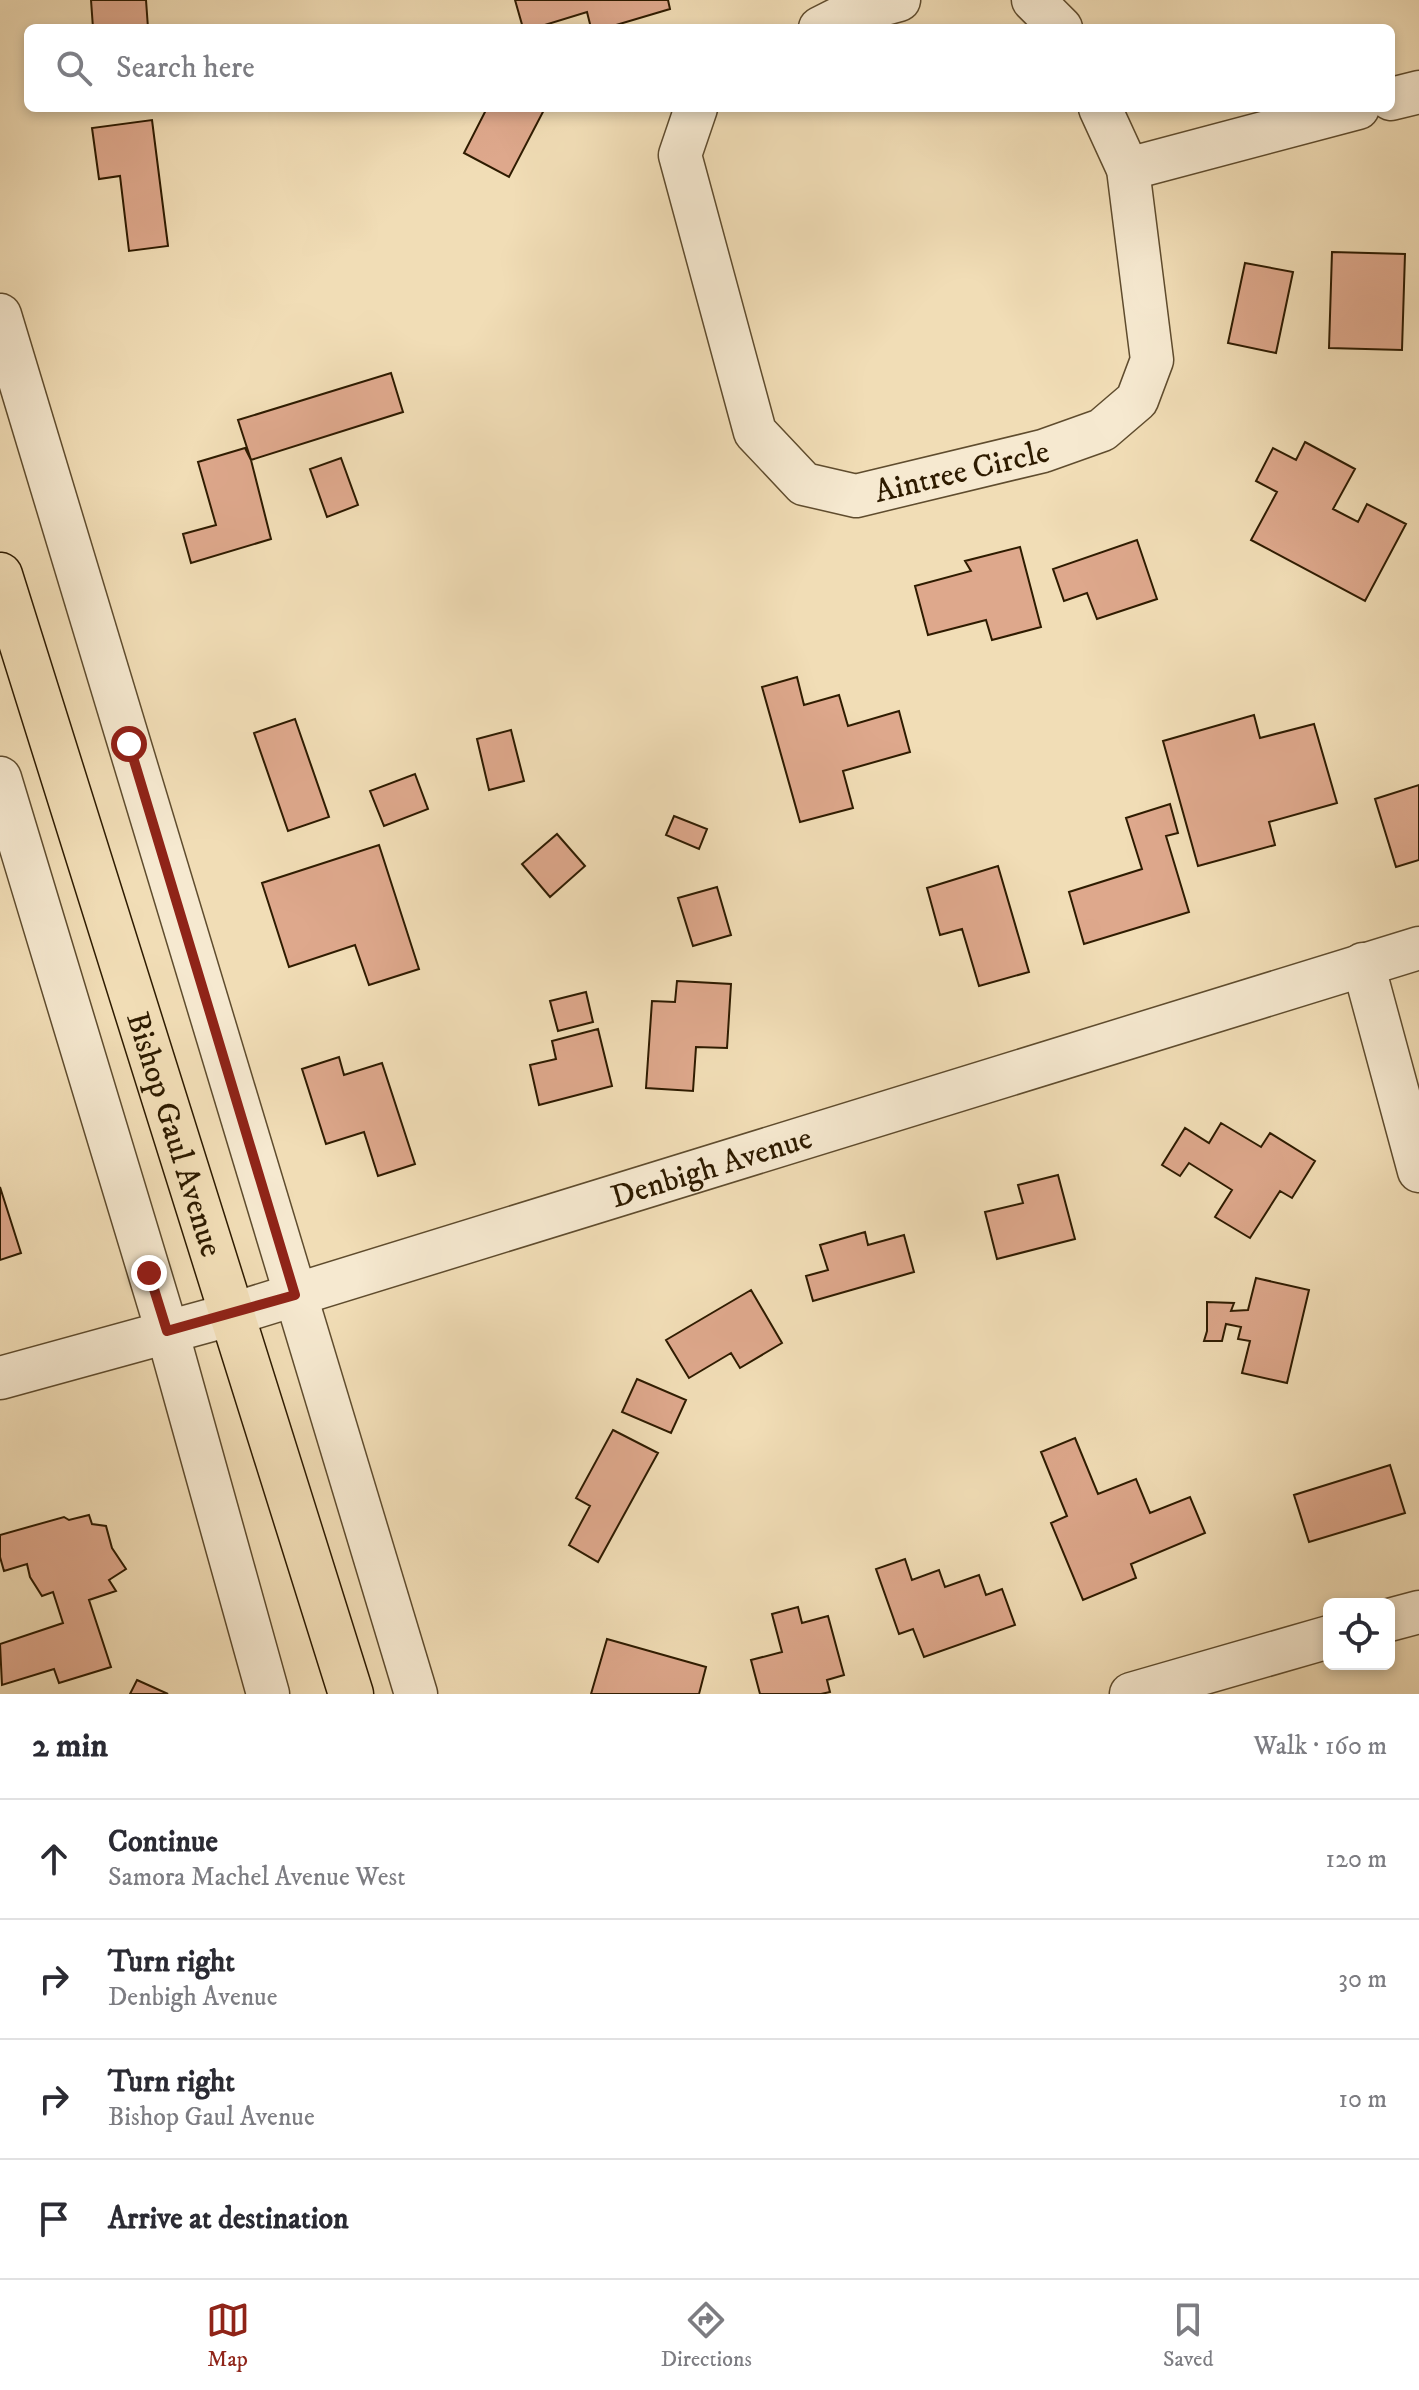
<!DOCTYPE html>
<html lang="en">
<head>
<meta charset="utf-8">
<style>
  :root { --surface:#fff; --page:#f7f7f7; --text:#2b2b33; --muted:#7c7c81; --line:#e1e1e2; --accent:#8f2418 }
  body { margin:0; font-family:"IM FELL DW Pica",serif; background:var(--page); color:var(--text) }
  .controls { position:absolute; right:24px; bottom:24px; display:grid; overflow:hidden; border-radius:12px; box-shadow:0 4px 12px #0003 }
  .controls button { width:72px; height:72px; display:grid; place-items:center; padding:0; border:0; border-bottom:2px solid var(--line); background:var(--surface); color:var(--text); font:40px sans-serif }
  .stop { position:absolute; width:24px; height:24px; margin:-18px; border:6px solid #8f2418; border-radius:50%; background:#fff }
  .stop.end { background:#8f2418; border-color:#fff; box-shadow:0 2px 8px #0008 }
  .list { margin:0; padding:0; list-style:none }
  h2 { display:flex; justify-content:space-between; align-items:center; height:104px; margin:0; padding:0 32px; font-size:34px }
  h2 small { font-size:26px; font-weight:400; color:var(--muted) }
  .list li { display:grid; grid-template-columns:52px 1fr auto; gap:24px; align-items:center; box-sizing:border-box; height:120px; padding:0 32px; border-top:2px solid var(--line) }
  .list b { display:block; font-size:30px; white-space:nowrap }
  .list p { margin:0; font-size:26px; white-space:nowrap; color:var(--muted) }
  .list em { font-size:26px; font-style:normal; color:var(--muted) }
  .icon { flex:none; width:44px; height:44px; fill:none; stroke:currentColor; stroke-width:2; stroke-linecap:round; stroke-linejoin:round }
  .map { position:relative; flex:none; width:1419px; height:1694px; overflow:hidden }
  .search { position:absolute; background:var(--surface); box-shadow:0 4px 12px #0003; left:24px; right:24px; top:24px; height:88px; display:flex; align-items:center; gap:20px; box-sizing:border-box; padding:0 28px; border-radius:12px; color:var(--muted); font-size:30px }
  .sheet { height:584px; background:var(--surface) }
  nav { display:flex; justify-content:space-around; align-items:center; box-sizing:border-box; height:112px; border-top:2px solid var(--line); background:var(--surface); font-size:22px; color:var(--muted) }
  nav a { display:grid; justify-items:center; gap:4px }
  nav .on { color:var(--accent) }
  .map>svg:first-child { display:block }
</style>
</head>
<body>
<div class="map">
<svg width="1419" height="1694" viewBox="0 0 1419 1694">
  <rect width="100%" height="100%" fill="#f1ddb6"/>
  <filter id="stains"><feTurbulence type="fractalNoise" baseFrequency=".0025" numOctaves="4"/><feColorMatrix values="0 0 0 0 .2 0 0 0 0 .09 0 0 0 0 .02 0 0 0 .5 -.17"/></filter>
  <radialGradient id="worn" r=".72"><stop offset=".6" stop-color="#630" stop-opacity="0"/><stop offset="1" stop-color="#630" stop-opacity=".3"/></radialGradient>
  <path fill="#dea88c" stroke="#2e1b00" stroke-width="2" d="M 91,0 L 146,0 L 148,28 L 93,28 Z
    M 515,0 L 668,0 L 670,9 L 606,28 L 591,28 L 587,12 L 535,28 L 523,28 Z
    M 487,108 L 545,108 L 509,177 L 464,153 Z
    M 152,120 L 168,246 L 129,251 L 120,176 L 99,179 L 92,128 Z
    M 1332,252 L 1405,254 L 1402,350 L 1329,348 Z
    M 1245,263 L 1293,272 L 1276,353 L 1228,343 Z
    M 391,373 L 403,412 L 251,460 L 238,420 Z
    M 1305,442 L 1355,469 L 1333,509 L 1358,522 L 1367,504 L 1406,524 L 1365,601 L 1251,540 L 1277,492 L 1256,481 L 1273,448 L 1296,460 Z
    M 245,448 L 251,460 L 271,539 L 191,563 L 183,534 L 216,525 L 198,462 Z
    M 341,458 L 358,505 L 327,517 L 310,469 Z
    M 1137,540 L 1157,599 L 1097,619 L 1087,593 L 1064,601 L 1053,569 Z
    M 1020,547 L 1041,627 L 992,640 L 986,620 L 928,635 L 915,586 L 971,571 L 965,561 Z
    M 797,677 L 804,705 L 839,695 L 848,726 L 899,711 L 910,752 L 843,771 L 853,808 L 800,822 L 762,687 Z
    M 1254,715 L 1260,738 L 1314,724 L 1337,803 L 1269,822 L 1275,845 L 1198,866 L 1163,741 Z
    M 295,719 L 329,817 L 288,831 L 254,733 Z
    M 511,730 L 524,781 L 489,790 L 477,739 Z
    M 415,774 L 428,809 L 384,826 L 370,791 Z
    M 1419,785 L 1419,860 L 1396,867 L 1375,799 Z
    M 1170,804 L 1178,833 L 1166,836 L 1189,912 L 1084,944 L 1069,892 L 1142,869 L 1126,818 Z
    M 674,816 L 707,829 L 699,849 L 666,835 Z
    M 557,834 L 585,866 L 550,897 L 522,864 Z
    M 379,845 L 419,969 L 369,985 L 355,945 L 289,967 L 262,883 Z
    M 998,866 L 1029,972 L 979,986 L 962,929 L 940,935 L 927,888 Z
    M 717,887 L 731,935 L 693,946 L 678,898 Z
    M 677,981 L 731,984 L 727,1048 L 696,1047 L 693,1091 L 646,1088 L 652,1001 L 675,1002 Z
    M 586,992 L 593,1022 L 558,1031 L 550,1001 Z
    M 598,1029 L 612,1086 L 539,1105 L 530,1065 L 556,1059 L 552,1041 Z
    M 339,1057 L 344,1075 L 382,1063 L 415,1164 L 378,1176 L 364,1132 L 326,1144 L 302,1069 Z
    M 1221,1123 L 1261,1147 L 1270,1133 L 1315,1161 L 1292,1198 L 1280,1191 L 1250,1238 L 1215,1217 L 1232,1190 L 1189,1163 L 1180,1176 L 1162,1165 L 1185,1128 L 1209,1143 Z
    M 1058,1175 L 1075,1239 L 997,1259 L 985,1212 L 1023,1203 L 1018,1185 Z
    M 0,1187 L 21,1253 L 0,1260 Z
    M 865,1232 L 868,1245 L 904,1235 L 914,1272 L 813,1301 L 806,1276 L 828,1270 L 820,1245 Z
    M 1256,1278 L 1309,1290 L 1287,1383 L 1242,1373 L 1250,1341 L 1238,1339 L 1241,1327 L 1226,1324 L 1222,1341 L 1204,1341 L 1207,1331 L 1207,1302 L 1234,1303 L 1231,1311 L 1248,1310 Z
    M 751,1290 L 782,1343 L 740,1368 L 731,1353 L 689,1378 L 666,1340 Z
    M 637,1379 L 686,1400 L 671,1433 L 622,1412 Z
    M 613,1430 L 658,1453 L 598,1562 L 569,1545 L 590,1506 L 576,1498 Z
    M 1075,1438 L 1098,1494 L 1136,1479 L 1150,1513 L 1190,1497 L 1205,1533 L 1131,1564 L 1136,1578 L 1083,1600 L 1051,1523 L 1067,1516 L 1041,1452 Z
    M 1390,1465 L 1405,1513 L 1309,1542 L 1294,1495 Z
    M 89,1515 L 92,1524 L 106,1526 L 112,1548 L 126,1569 L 109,1580 L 116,1591 L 89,1600 L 111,1667 L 59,1683 L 54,1669 L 2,1685 L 0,1644 L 63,1623 L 53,1592 L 42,1596 L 30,1577 L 27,1564 L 4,1571 L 0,1557 L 0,1535 L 64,1517 L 69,1520 Z
    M 905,1559 L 912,1580 L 939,1570 L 945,1587 L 979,1575 L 986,1595 L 1002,1589 L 1015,1625 L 924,1657 L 913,1629 L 899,1634 L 876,1569 Z
    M 798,1607 L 802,1623 L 828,1616 L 844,1675 L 827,1680 L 830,1692 L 821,1694 L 760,1694 L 751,1660 L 782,1652 L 772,1614 Z
    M 607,1639 L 706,1667 L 699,1694 L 591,1694 Z
    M 137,1680 L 168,1694 L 130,1694 Z"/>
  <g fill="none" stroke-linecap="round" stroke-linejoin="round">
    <g stroke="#5f4c2e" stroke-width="45">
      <g id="minor">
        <path d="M 1033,0 L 1061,28"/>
        <path d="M 820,28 L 848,14 L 899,0"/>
        <path d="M 1391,99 L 1419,92"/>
        <path id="s1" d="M 696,108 L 680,155 L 755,432 L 804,484 L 856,496 L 1043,451 L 1102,430 L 1137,400 L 1152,360 L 1128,169 L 1100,108"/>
        <path d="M 1128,169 L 1358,108"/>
        <path d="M 0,315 L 416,1694"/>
        <path d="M 0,778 L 167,1331 L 268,1694"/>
        <path d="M 1363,964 L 1419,1171"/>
        <path id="s2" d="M 0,1378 L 233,1314 L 1419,948"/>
        <path d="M 1389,1620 L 1419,1612"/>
        <path d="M 1131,1694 L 1329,1637"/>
      </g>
    </g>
    <g stroke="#2e1b00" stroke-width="47">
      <g id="major">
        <path id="s3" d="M 0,575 L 351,1694"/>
      </g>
    </g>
    <use href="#minor" stroke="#f6e9d0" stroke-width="42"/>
    <use href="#major" stroke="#f1ddb6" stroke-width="44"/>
  </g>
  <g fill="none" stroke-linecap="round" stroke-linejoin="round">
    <path stroke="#8f2418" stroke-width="10" d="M 129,744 L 295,1295 L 167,1331 L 149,1273"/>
  </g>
  <g text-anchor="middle" stroke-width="6" stroke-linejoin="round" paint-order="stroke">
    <g font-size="32" fill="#2e1b00" stroke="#f6e9d0">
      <text dy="11" stroke="none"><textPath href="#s1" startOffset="570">Aintree Circle</textPath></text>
      <text dy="11" stroke="none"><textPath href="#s3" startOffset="586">Bishop Gaul Avenue</textPath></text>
      <text dy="11" stroke="none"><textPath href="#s2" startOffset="742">Denbigh Avenue</textPath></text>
    </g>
  </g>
  <rect width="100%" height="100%" filter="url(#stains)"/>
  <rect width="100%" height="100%" fill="url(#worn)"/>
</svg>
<div class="controls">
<button><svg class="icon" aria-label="locate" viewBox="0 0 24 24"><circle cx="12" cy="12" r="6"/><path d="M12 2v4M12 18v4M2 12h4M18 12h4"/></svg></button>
</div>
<div class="stop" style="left:129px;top:744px"></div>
<div class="stop end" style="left:149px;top:1273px"></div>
<div class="search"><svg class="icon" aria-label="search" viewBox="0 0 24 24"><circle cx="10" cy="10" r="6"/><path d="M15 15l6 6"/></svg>Search here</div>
</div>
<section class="sheet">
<h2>2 min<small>Walk · 160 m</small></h2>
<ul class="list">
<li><svg class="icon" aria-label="ahead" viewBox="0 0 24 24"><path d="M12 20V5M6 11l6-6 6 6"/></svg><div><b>Continue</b><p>Samora Machel Avenue West</p></div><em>120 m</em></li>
<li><svg class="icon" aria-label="right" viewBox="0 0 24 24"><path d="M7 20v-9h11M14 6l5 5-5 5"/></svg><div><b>Turn right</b><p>Denbigh Avenue</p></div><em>30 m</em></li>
<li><svg class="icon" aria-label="right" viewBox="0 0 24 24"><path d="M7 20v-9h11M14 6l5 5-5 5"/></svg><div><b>Turn right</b><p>Bishop Gaul Avenue</p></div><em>10 m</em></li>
<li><svg class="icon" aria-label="arrive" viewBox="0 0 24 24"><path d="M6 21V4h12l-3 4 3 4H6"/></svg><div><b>Arrive at destination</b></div></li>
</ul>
</section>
<nav>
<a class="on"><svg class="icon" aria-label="map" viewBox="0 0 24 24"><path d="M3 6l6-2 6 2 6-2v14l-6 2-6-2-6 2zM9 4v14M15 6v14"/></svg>Map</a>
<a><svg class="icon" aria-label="directions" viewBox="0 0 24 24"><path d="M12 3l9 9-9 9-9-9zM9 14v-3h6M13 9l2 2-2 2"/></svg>Directions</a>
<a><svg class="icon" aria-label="saved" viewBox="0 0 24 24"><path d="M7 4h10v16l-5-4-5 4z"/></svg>Saved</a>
</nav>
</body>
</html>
